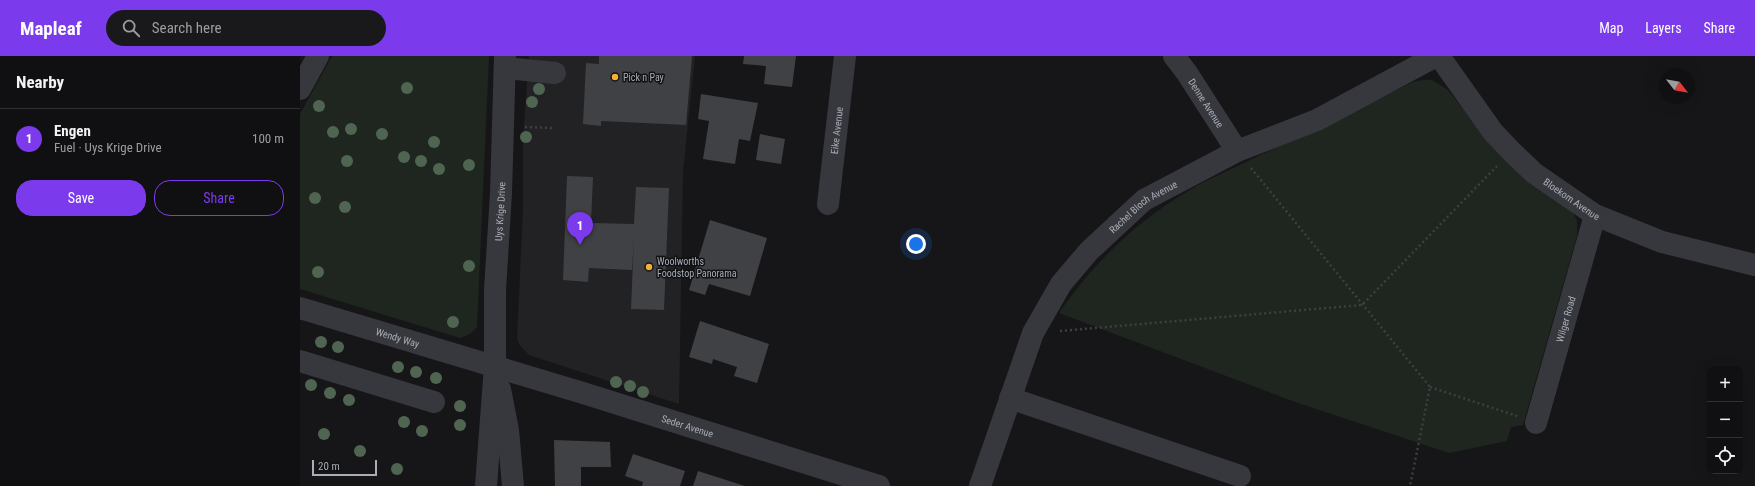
<!DOCTYPE html>
<html lang="en">
<head>
<meta charset="utf-8">
<style>
  :root { --surface:#101012; --page:#19191b; --text:#f1f3f6; --muted:#9c9d9f; --line:#303032; --accent:#7c3aed }
  body { margin:0; font-family:"Roboto Condensed",sans-serif; background:var(--page); color:var(--text) }
  .controls { position:absolute; right:12px; bottom:12px; display:grid; overflow:hidden; border-radius:8px; box-shadow:0 4px 16px #0002 }
  .controls button { width:36px; height:36px; display:grid; place-items:center; padding:0; border:0; border-bottom:1px solid var(--line); background:var(--surface); color:var(--text); font:20px sans-serif }
  .compass { position:absolute; left:1359px; top:12px; width:36px; height:36px; border-radius:50%; background:var(--surface); box-shadow:0 4px 16px #0002; rotate:121deg }
  .scale { position:absolute; left:12px; bottom:10px; width:65px; box-sizing:border-box; padding-left:4px; border:2px solid #a8adb8; border-top:0; font-size:11px; line-height:14px; white-space:nowrap; color:#a8adb8; -webkit-text-stroke:3px #111113; paint-order:stroke }
  .you { position:absolute; left:616px; top:188px; width:14px; height:14px; margin:-10px; border:3px solid #fff; border-radius:50%; background:#1a73e8; box-shadow:0 0 0 6px #1a73e833 }
  .badge { display:grid; place-items:center; width:26px; height:26px; border-radius:50%; background:var(--accent); color:#fff; font-size:13px; font-weight:700 }
  .pin { position:absolute; translate:-50% -33px; filter:drop-shadow(0 1px 2px #0008) }
  .pin::after { content:''; position:absolute; top:21px; width:14px; height:12px; background:inherit; clip-path:polygon(0 0,100% 0,50% 100%) }
  .list { margin:0; padding:0; list-style:none }
  h2 { display:flex; justify-content:space-between; align-items:center; height:52px; margin:0; padding:0 16px; font-size:17px }
  h2 small { font-size:13px; font-weight:400; color:var(--muted) }
  .list li { display:grid; grid-template-columns:26px 1fr auto; gap:12px; align-items:center; box-sizing:border-box; height:60px; padding:0 16px; border-top:1px solid var(--line) }
  .list b { display:block; font-size:15px; white-space:nowrap }
  .list p { margin:0; font-size:13px; white-space:nowrap; color:var(--muted) }
  .list em { font-size:13px; font-style:normal; color:var(--muted) }
  .actions { display:flex; gap:8px; padding:12px 16px }
  .actions a { flex:1; padding:9px 0; border:1px solid var(--accent); border-radius:16px; text-align:center; font-size:14px; color:var(--accent) }
  .actions .main { background:var(--accent); color:#fff }
  .icon { flex:none; width:22px; height:22px; fill:none; stroke:currentColor; stroke-width:2; stroke-linecap:round; stroke-linejoin:round }
  .map { position:relative; flex:none; width:1455px; height:430px; overflow:hidden }
  header { display:flex; align-items:center; gap:24px; box-sizing:border-box; height:56px; padding:0 20px; background:var(--accent); color:#fff }
  header strong { font-size:19px }
  nav { display:flex; gap:22px; margin-inline-start:auto; font-size:14px }
  .search { width:280px; height:36px; background:var(--page); display:flex; align-items:center; gap:10px; box-sizing:border-box; padding:0 14px; border-radius:22px; color:var(--muted); font-size:15px }
  main { display:flex }
  aside { flex:1; background:var(--surface) }
  .map>svg:first-child { display:block }
</style>
</head>
<body>
<header>
<strong>Mapleaf</strong>
<div class="search"><svg class="icon" aria-label="search" viewBox="0 0 24 24"><circle cx="10" cy="10" r="6"/><path d="M15 15l6 6"/></svg>Search here</div>
<nav><a>Map</a><a>Layers</a><a>Share</a></nav>
</header>
<main>
<aside>
<h2>Nearby<small></small></h2>
<ul class="list">
<li><span class="badge">1</span><div><b>Engen</b><p>Fuel · Uys Krige Drive</p></div><em>100 m</em></li>
</ul>
<div class="actions"><a class="main">Save</a><a>Share</a></div>
</aside>
<div class="map">
<svg width="1455" height="430" viewBox="0 0 1455 430">
  <rect width="100%" height="100%" fill="#161618"/>
  <path fill="#222225" d="M 229,0 L 395,0 L 383,116 L 379,348 L 229,299 L 219,288 L 217,283 L 223,154 L 223,83 Z"/>
  <path fill="#1e261f" d="M 32,0 L 189,0 L 177,271 L 170,278 L 160,282 L 0,233 L 0,58 Z
    M 1122,24 L 1132,24 L 1148,34 L 1187,83 L 1273,157 L 1277,164 L 1277,180 L 1223,369 L 1211,371 L 1207,385 L 1149,397 L 995,346 L 759,257 C 798,201 840,162 900,128 L 1113,26 Z"/>
  <path fill="#404145" d="M 299,0 L 392,0 L 386,69 L 301,65 L 301,70 L 283,68 L 286,7 L 299,8 Z
    M 444,0 L 496,0 L 492,31 L 464,28 L 466,10 L 443,8 Z
    M 401,38 L 458,47 L 450,85 L 439,83 L 435,108 L 403,103 L 409,65 L 398,63 Z
    M 460,78 L 485,83 L 481,108 L 456,104 Z
    M 267,120 L 293,121 L 291,167 L 334,168 L 336,131 L 369,132 L 364,254 L 331,253 L 334,180 L 332,214 L 289,212 L 288,226 L 263,224 Z
    M 410,164 L 467,182 L 450,240 L 409,228 L 405,239 L 389,234 Z
    M 400,265 L 469,288 L 457,327 L 434,320 L 437,311 L 413,303 L 412,308 L 389,301 Z
    M 254,384 L 310,386 L 311,411 L 281,411 L 281,430 L 255,430 Z
    M 333,398 L 385,415 L 380,430 L 342,430 L 343,426 L 325,420 Z
    M 398,415 L 445,430 L 393,430 Z"/>
  <g fill="none" stroke-linecap="round" stroke-linejoin="round">
    <path stroke="#3d3f44" stroke-width="2.5" stroke-dasharray="2 3" stroke-linecap="butt" d="M 225,71 L 253,72
      M 951,112 L 1130,331 L 1110,430
      M 760,275 L 1062,249 L 1197,110
      M 1130,331 L 1217,360"/>
    <g stroke="#37383d" stroke-width="22">
      <path id="s1" d="M 874,0 L 887,17 L 937,95"/>
      <path id="s2" d="M 1139,0 L 1193,76 L 1212,96 L 1234,117 L 1295,159 L 1362,186 L 1455,209"/>
      <path d="M 205,12 L 255,17"/>
      <path d="M 0,33 L 18,0"/>
      <path id="s3" d="M 528,148 L 545,0"/>
      <path id="s4" d="M 0,252 L 283,337 L 579,430"/>
      <path d="M 0,305 L 134,346"/>
      <path d="M 200,333 L 208,374 L 213,430"/>
      <path d="M 710,342 L 940,420"/>
      <path id="s5" d="M 1236,367 L 1295,159"/>
      <path id="s6" d="M 186,430 L 195,310 L 195,234 L 201,137 L 205,0"/>
      <path id="s7" d="M 680,430 L 733,277 L 761,228 L 789,195 L 844,144 L 937,95 L 1017,64 L 1136,0"/>
    </g>
  </g>
  <g fill="#506452">
    <circle cx="107" cy="32" r="6"/>
    <circle cx="239" cy="33" r="6"/>
    <circle cx="232" cy="46" r="6"/>
    <circle cx="19" cy="50" r="6"/>
    <circle cx="51" cy="73" r="6"/>
    <circle cx="33" cy="76" r="6"/>
    <circle cx="82" cy="78" r="6"/>
    <circle cx="226" cy="81" r="6"/>
    <circle cx="134" cy="86" r="6"/>
    <circle cx="104" cy="101" r="6"/>
    <circle cx="47" cy="105" r="6"/>
    <circle cx="121" cy="105" r="6"/>
    <circle cx="169" cy="109" r="6"/>
    <circle cx="139" cy="113" r="6"/>
    <circle cx="15" cy="142" r="6"/>
    <circle cx="45" cy="151" r="6"/>
    <circle cx="169" cy="210" r="6"/>
    <circle cx="18" cy="216" r="6"/>
    <circle cx="153" cy="266" r="6"/>
    <circle cx="21" cy="286" r="6"/>
    <circle cx="38" cy="291" r="6"/>
    <circle cx="98" cy="311" r="6"/>
    <circle cx="116" cy="316" r="6"/>
    <circle cx="136" cy="322" r="6"/>
    <circle cx="316" cy="326" r="6"/>
    <circle cx="11" cy="329" r="6"/>
    <circle cx="330" cy="330" r="6"/>
    <circle cx="343" cy="336" r="6"/>
    <circle cx="30" cy="337" r="6"/>
    <circle cx="49" cy="344" r="6"/>
    <circle cx="160" cy="350" r="6"/>
    <circle cx="104" cy="366" r="6"/>
    <circle cx="160" cy="369" r="6"/>
    <circle cx="122" cy="375" r="6"/>
    <circle cx="24" cy="378" r="6"/>
    <circle cx="60" cy="395" r="6"/>
    <circle cx="97" cy="413" r="6"/>
  </g>
  <g fill="#f2b134" stroke="#111113" stroke-width="1.5">
    <circle cx="315" cy="21" r="4"/>
    <circle cx="349" cy="211" r="4"/>
  </g>
  <g text-anchor="middle" stroke-width="3" stroke-linejoin="round" paint-order="stroke">
    <g font-size="10" fill="#a8adb8" stroke="#111113" text-anchor="start">
      <text x="323" y="25">Pick n Pay</text>
      <text x="357" y="209">Woolworths<tspan x="357" dy="12">Foodstop Panorama</tspan></text>
    </g>
    <g font-size="10" fill="#a8adb8" stroke="#111113">
      <text dy="4" stroke="none"><textPath href="#s1" startOffset="57">Denne Avenue</textPath></text>
      <text dy="4" stroke="none"><textPath href="#s3" startOffset="74">Eike Avenue</textPath></text>
      <text dy="4" stroke="none"><textPath href="#s2" startOffset="197">Bloekom Avenue</textPath></text>
      <text dy="4" stroke="none"><textPath href="#s7" startOffset="332">Rachel Bloch Avenue</textPath></text>
      <text dy="4" stroke="none"><textPath href="#s6" startOffset="275">Uys Krige Drive</textPath></text>
      <text dy="4" stroke="none"><textPath href="#s5" startOffset="108">Wilger Road</textPath></text>
      <text dy="4" stroke="none"><textPath href="#s4" startOffset="102">Wendy Way</textPath></text>
      <text dy="4" stroke="none"><textPath href="#s4" startOffset="405">Seder Avenue</textPath></text>
    </g>
  </g>
</svg>
<div class="controls">
<button>+</button>
<button>−</button>
<button><svg class="icon" aria-label="locate" viewBox="0 0 24 24"><circle cx="12" cy="12" r="6"/><path d="M12 2v4M12 18v4M2 12h4M18 12h4"/></svg></button>
</div>
<svg class="compass" viewBox="-18 -18 36 36"><path d="M0-13l5 13h-10z" fill="#e53935"/><path d="M0 13l5-13h-10z" fill="#9c9d9f"/></svg>
<div class="scale">20 m</div>
<div class="you"></div>
<div class="pin badge" style="left:280px;top:189px">1</div>
</div>
</main>
</body>
</html>
